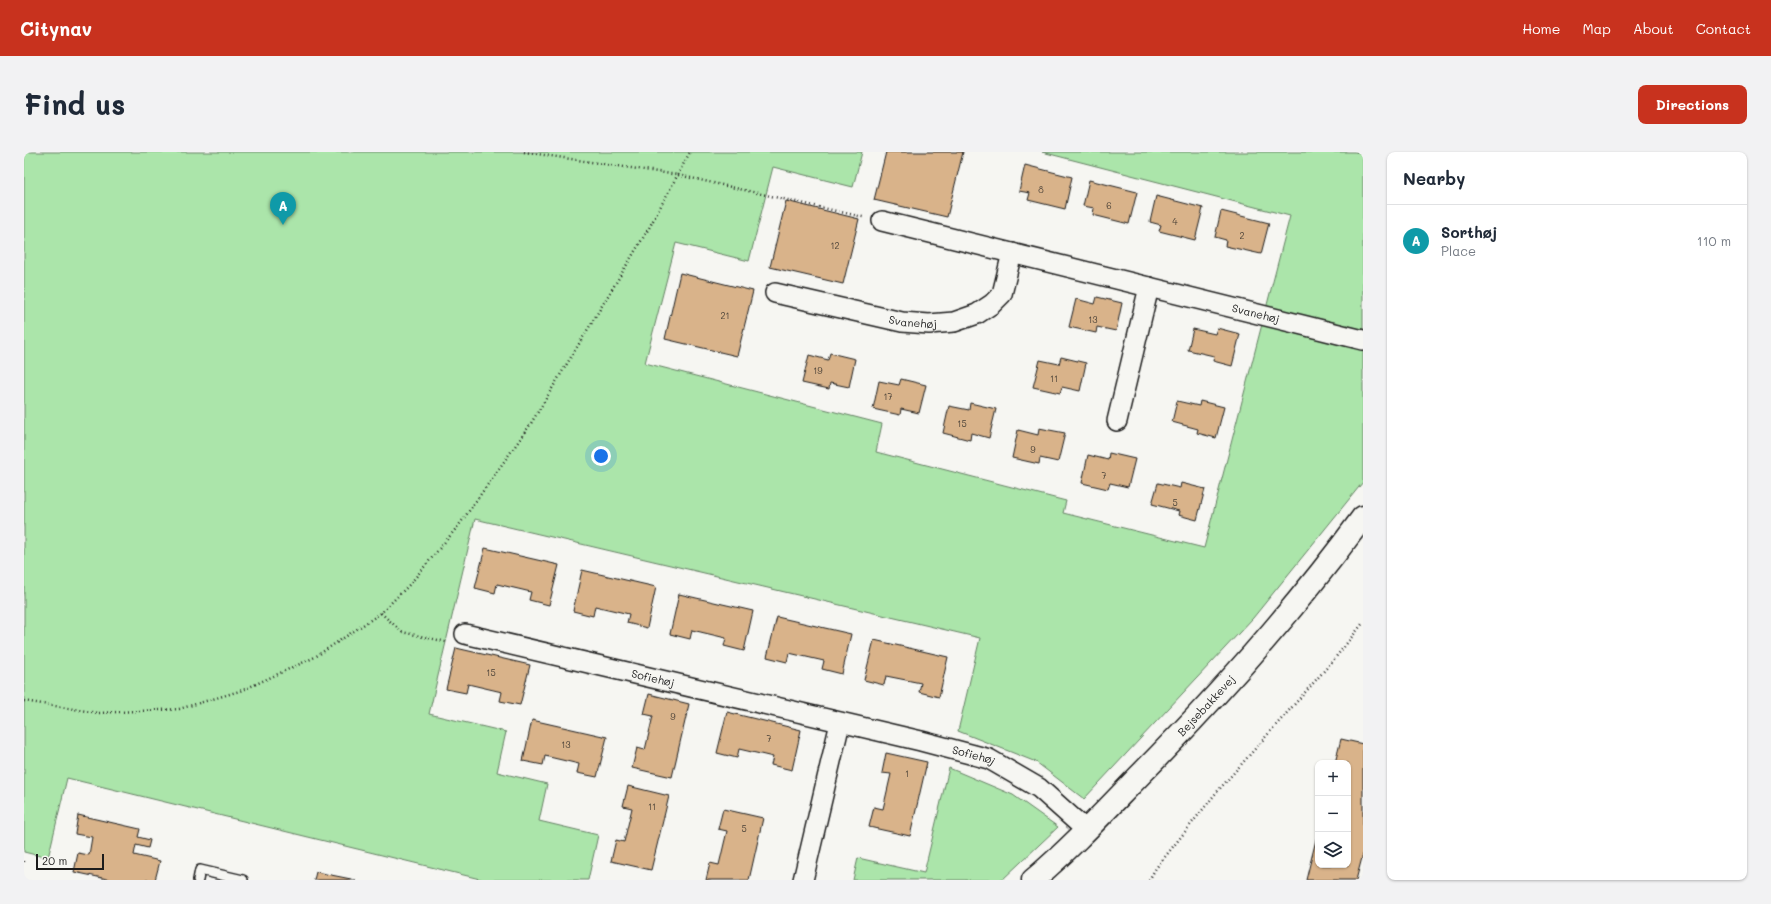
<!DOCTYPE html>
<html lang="en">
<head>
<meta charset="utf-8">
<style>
  :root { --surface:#fff; --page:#f2f2f3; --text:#1f2937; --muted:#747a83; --line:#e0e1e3; --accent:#c8321e }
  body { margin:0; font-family:Mali,sans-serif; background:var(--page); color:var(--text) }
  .controls { position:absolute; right:12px; bottom:12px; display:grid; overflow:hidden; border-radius:8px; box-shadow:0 1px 3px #0004 }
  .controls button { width:36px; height:36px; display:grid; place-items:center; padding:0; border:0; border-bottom:1px solid var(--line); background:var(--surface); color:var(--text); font:20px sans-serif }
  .scale { position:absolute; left:12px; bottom:10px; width:68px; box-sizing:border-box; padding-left:4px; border:2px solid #1c1c1c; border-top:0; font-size:11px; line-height:14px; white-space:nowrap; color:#1c1c1c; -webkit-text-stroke:3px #f6f6f2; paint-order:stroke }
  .you { position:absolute; left:577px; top:304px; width:14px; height:14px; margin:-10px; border:3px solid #fff; border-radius:50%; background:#1a73e8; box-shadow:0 0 0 6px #1a73e833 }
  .badge { display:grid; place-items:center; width:26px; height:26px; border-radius:50%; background:var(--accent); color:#fff; font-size:13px; font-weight:700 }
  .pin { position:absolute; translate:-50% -33px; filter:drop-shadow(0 1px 2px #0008) }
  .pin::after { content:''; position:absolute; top:21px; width:14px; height:12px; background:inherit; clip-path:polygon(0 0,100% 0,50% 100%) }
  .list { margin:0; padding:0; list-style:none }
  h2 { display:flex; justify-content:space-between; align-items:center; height:52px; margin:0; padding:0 16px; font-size:17px }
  h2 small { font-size:13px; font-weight:400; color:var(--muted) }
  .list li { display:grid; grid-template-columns:26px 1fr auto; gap:12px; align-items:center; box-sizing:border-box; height:72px; padding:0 16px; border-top:1px solid var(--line) }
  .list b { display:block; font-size:15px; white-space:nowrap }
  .list p { margin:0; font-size:13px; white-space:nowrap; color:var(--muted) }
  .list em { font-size:13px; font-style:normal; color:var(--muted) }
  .icon { flex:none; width:22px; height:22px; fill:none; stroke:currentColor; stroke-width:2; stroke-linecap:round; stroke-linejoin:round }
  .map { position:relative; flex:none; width:1339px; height:728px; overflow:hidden; border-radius:8px }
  header { display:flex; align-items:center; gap:24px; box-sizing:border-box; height:56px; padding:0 20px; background:var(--accent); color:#fff }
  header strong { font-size:19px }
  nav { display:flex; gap:22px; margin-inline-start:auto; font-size:14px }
  .intro { display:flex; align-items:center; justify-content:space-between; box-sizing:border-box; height:96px; padding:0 24px }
  h1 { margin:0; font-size:28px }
  .button { padding:10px 18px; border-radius:8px; background:var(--accent); color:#fff; font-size:14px; font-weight:700 }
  main { display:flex; gap:24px; padding:0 24px }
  aside { flex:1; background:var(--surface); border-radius:8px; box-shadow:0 1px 3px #0004 }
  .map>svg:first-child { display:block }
</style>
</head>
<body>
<header>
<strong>Citynav</strong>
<nav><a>Home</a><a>Map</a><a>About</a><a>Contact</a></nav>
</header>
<div class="intro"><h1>Find us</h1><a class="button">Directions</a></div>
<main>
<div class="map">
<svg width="1339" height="728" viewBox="0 0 1339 728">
  <rect width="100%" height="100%" fill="#f6f6f2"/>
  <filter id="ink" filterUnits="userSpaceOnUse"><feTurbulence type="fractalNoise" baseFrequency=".025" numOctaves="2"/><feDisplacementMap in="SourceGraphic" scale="8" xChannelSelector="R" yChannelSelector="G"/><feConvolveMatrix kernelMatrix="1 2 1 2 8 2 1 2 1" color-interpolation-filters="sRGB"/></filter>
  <g filter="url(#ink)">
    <path fill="#abe5aa" stroke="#648063" d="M 0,0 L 838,0 L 829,35 L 749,15 L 725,109 L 652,91 L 621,211 L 858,272 L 852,300 L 1042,349 L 1039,361 L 1180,396 L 1266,64 L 1018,0 L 1331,0 L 1339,2 L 1339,330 L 1229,466 L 1060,647 L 1012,610 L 934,579 L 956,486 L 451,367 L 405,562 L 482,580 L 473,620 L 523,632 L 515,669 L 574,683 L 564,728 L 460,728 L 43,626 L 24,706 L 0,700 Z
      M 925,616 L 989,643 L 1034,675 L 978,728 L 829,728 L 834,706 L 900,721 Z"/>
    <path fill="#d9b38a" stroke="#1c1c1c" d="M 862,0 L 939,0 L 923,65 L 850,48 Z
      M 1001,13 L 1048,25 L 1041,57 L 1004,48 L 1006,41 L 995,39 Z
      M 1065,28 L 1113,40 L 1105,72 L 1069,63 L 1070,56 L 1059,54 Z
      M 1132,44 L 1179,56 L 1171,88 L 1135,79 L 1137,73 L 1126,70 Z
      M 762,49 L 835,67 L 819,132 L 746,115 Z
      M 1197,59 L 1245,71 L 1237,102 L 1201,94 L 1202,88 L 1191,85 Z
      M 656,121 L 729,139 L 713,204 L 641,187 Z
      M 1073,145 L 1098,151 L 1092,179 L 1073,175 L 1072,181 L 1045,175 L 1052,147 L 1071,152 Z
      M 1193,176 L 1216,182 L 1208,214 L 1189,209 L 1190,204 L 1164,198 L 1169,177 L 1191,182 Z
      M 806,201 L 831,207 L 825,235 L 806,231 L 805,237 L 778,231 L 785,203 L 804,208 Z
      M 1037,205 L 1062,211 L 1056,239 L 1038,235 L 1036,241 L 1009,235 L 1016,208 L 1035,212 Z
      M 877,227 L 902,233 L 895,261 L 877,257 L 876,263 L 849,257 L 855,229 L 875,233 Z
      M 1153,249 L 1175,254 L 1176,249 L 1200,255 L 1192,286 L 1173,281 L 1174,277 L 1148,270 Z
      M 946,251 L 972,257 L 965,286 L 947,281 L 946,288 L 919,281 L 925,254 L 945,258 Z
      M 1015,276 L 1041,281 L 1034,310 L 1016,306 L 1015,312 L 988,306 L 994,278 L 1014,283 Z
      M 1085,301 L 1111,307 L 1104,335 L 1086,331 L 1084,337 L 1058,331 L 1064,303 L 1084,308 Z
      M 1134,331 L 1156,336 L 1157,331 L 1181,337 L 1173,368 L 1154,363 L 1155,359 L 1128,352 Z
      M 461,396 L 535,413 L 525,453 L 505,448 L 507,440 L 473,432 L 471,441 L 451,436 Z
      M 558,418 L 632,435 L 623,476 L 603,471 L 605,462 L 571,454 L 569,464 L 549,459 Z
      M 655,442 L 729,459 L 720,499 L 700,494 L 702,486 L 668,478 L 666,487 L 646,482 Z
      M 753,465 L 827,482 L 818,522 L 798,517 L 800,509 L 765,501 L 763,510 L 743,505 Z
      M 850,488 L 924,505 L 915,545 L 895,540 L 897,531 L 862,524 L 860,533 L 840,528 Z
      M 432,496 L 506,513 L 496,553 L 476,549 L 478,540 L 444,532 L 442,541 L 422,537 Z
      M 625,542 L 665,552 L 648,625 L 608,616 L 613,596 L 621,598 L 629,564 L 620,562 Z
      M 703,560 L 777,578 L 768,618 L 747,613 L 749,605 L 715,597 L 713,606 L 693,601 Z
      M 508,568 L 583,585 L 573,625 L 553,621 L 555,612 L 521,604 L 519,613 L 499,609 Z
      M 1317,587 L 1339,592 L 1339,702 L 1332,728 L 1282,728 L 1294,680 L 1294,713 L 1324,713 L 1324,611 L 1311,611 Z
      M 862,601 L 903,610 L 886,684 L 845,675 L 850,655 L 859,657 L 867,622 L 858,621 Z
      M 604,634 L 645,644 L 627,718 L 587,709 L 592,688 L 600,690 L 608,656 L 599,654 Z
      M 699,657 L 739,666 L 725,728 L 682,728 L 686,711 L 695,713 L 703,679 L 694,677 Z
      M 54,663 L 116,677 L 114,685 L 126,688 L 124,696 L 112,693 L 110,703 L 136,709 L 131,728 L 88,728 L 50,720 L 54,701 L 65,703 L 68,685 L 51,682 Z
      M 292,720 L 332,728 L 290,728 Z"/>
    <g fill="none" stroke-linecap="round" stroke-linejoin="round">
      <g stroke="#1c1c1c" stroke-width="12">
        <path id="lane" d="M 174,728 L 176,718 L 219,728"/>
      </g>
      <g stroke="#1c1c1c" stroke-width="22">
        <g id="street">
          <path id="s1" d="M 858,69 L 1339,188"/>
          <path id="s2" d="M 751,141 L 878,170 L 905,172 L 930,170 L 953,162 L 968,152 L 978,142 L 988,101"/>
          <path d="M 1093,269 L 1125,135"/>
          <path id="s3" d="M 441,482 L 897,589 L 965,607 L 1015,636 L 1062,678"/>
          <path d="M 779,728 L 816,571"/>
        </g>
      </g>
      <g stroke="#1c1c1c" stroke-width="25">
        <g id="secondary">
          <path id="s4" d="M 1009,728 C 1047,696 1081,659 1115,624 C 1195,543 1271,458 1339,365"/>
        </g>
      </g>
      <path stroke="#1c1c1c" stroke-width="2.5" stroke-dasharray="1 3" stroke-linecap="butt" d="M 500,0 L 654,23 L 839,65
        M 357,461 L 378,480 L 423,490
        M 0,549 L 74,561 L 155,557 L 219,538 L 291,505 L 357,461 L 386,432 L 435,373 L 506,273 L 625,76 L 666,0
        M 0,709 L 0,711
        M 1125,728 L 1132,716 L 1192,641 L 1307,511 L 1339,471"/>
      <use href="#lane" stroke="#f6f6f2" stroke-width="9"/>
      <use href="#street" stroke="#f6f6f2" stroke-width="19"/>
      <use href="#secondary" stroke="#f6f6f2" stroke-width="22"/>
    </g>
  </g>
  <g text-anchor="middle" stroke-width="3" stroke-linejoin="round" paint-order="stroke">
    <g font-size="9" fill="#4b4238">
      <text x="1017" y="41">8</text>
      <text x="1085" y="57">6</text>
      <text x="1151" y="73">4</text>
      <text x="1218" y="87">2</text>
      <text x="811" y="97">12</text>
      <text x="701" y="167">21</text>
      <text x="1069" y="171">13</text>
      <text x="794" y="222">19</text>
      <text x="1030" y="230">11</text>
      <text x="864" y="248">17</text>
      <text x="938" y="275">15</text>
      <text x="1009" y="301">9</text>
      <text x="1080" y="327">7</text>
      <text x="1151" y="354">5</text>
      <text x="467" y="524">15</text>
      <text x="649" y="568">9</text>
      <text x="745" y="590">7</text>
      <text x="542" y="596">13</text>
      <text x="883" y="625">1</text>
      <text x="628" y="658">11</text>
      <text x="720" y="680">5</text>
    </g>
    <g font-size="11" fill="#1c1c1c" stroke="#f6f6f2">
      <text dy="4" stroke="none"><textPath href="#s1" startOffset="385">Svanehøj</textPath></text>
      <text dy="4" stroke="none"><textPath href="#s2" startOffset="141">Svanehøj</textPath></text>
      <text dy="4" stroke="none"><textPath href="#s3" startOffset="193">Sofiehøj</textPath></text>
      <text dy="4" stroke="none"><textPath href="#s4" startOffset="246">Bejsebakkevej</textPath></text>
      <text dy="4" stroke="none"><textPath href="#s3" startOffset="523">Sofiehøj</textPath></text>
    </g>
  </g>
</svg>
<div class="controls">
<button>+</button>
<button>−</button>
<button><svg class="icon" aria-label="layers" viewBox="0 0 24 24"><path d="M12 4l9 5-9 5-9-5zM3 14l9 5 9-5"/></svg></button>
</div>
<div class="scale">20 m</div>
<div class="you"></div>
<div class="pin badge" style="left:259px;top:73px;background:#0f9aa8">A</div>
</div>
<aside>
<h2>Nearby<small></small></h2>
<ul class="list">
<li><span class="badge" style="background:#0f9aa8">A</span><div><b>Sorthøj</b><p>Place</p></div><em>110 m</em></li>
</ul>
</aside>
</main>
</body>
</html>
